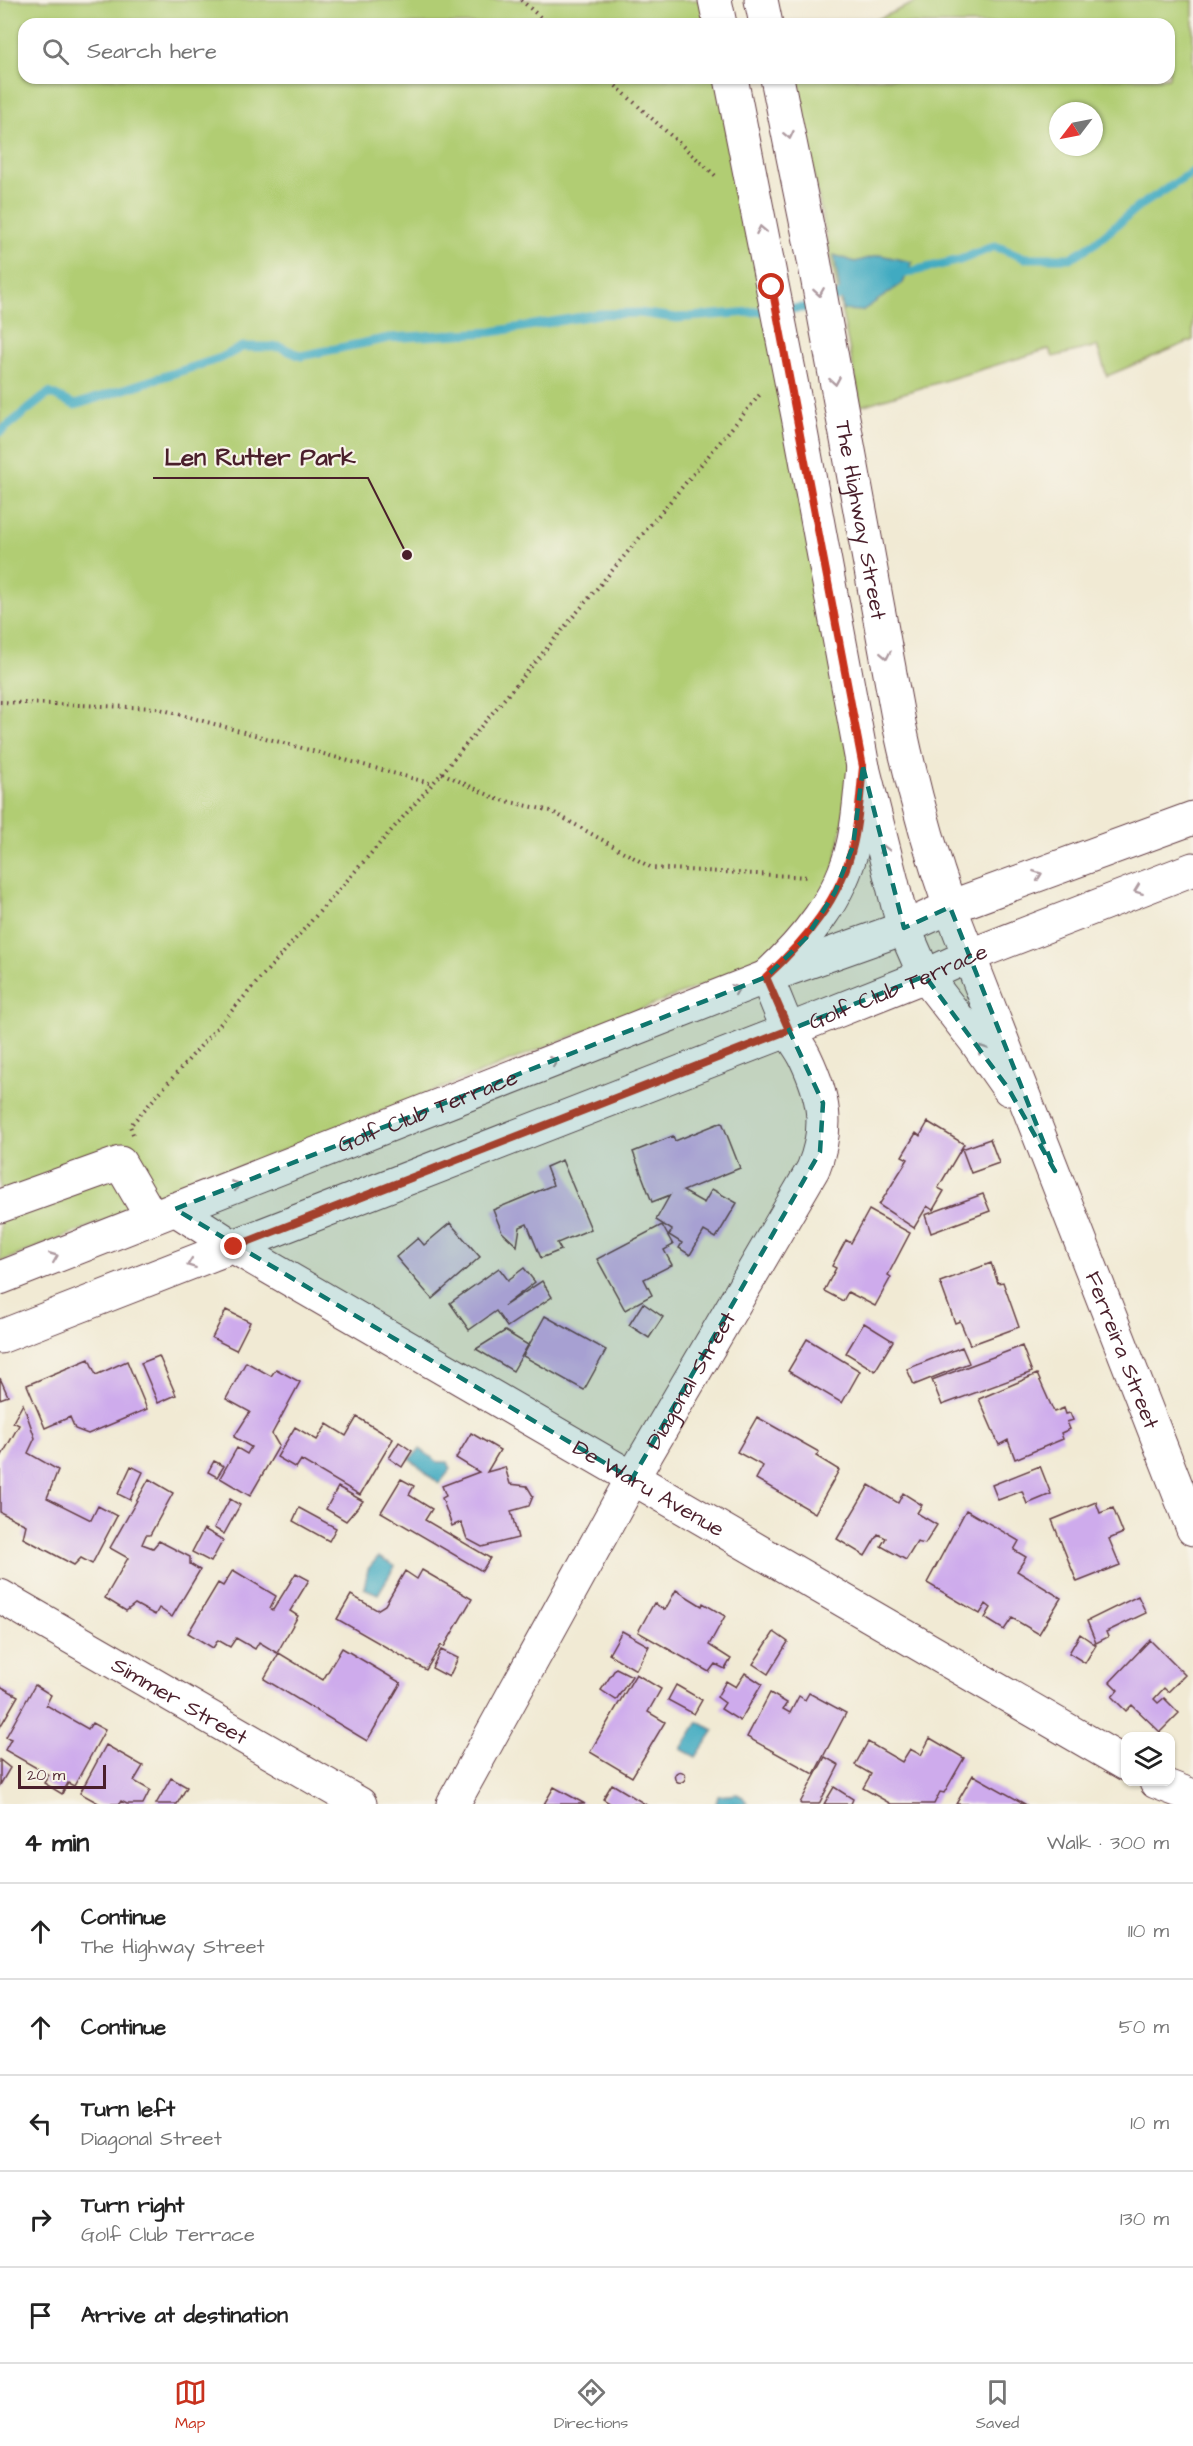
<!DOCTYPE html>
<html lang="en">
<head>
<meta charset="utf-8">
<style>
  :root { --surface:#fff; --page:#f6f6f6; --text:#222; --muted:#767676; --line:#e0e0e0; --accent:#c8321e }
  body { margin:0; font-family:"Architects Daughter",sans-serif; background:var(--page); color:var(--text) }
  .controls { position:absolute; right:18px; bottom:18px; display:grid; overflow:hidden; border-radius:12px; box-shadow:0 2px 4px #0004 }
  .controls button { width:54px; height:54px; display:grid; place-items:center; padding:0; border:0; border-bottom:2px solid var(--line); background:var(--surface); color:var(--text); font:30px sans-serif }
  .compass { position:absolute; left:1049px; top:102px; width:54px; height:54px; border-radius:50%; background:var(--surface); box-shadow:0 2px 4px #0004; rotate:238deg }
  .scale { position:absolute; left:18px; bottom:15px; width:88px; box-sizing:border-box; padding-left:6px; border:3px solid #4a1f2b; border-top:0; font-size:16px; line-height:21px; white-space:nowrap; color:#4a1f2b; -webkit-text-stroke:4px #f7f3e8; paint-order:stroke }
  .stop { position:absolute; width:18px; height:18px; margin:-14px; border:4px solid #c8321e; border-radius:50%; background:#fff }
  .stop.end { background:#c8321e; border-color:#fff; box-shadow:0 2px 6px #0008 }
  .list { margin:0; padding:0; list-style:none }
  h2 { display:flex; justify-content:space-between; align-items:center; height:78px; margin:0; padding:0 24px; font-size:26px }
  h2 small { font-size:20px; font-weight:400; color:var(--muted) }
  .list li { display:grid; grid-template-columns:39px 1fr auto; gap:18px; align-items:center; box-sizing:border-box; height:96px; padding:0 24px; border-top:2px solid var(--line) }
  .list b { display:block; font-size:22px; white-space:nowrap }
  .list p { margin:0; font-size:20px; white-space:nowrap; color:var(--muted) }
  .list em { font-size:20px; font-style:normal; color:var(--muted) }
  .icon { flex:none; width:33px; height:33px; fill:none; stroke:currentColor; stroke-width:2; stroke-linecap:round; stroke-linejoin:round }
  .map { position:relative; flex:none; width:1193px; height:1804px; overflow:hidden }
  .search { position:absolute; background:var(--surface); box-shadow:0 2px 4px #0004; left:18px; right:18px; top:18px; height:66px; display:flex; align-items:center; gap:15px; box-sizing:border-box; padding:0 21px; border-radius:18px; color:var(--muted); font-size:22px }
  .sheet { height:558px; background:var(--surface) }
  nav { display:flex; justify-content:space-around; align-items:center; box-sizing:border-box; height:84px; border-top:2px solid var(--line); background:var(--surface); font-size:16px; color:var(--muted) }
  nav a { display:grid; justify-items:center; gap:3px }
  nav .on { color:var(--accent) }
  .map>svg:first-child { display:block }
</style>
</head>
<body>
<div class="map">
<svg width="1193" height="1804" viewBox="0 0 1193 1804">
  <rect width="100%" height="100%" fill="#f7f3e8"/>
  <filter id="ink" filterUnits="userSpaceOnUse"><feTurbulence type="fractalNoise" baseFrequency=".0167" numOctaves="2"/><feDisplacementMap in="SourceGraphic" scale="12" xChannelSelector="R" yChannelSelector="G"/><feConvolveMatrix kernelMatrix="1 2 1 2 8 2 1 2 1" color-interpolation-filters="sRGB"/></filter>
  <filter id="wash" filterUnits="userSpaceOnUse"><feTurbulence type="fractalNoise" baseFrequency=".008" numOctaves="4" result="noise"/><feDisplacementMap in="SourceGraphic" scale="24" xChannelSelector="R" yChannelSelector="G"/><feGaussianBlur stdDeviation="1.35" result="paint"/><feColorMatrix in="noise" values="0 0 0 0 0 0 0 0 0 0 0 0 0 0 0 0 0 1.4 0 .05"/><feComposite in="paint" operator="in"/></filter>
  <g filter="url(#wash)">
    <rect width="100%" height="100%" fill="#f1ead4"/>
    <path fill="#b1cd73" stroke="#7e764f" stroke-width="1.5" fill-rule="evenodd" d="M 0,0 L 705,0 L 710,24 L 24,24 L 24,78 L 721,78 L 853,770 L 833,876 L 774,957 L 0,1262 Z
      M 920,0 L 1193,0 L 1193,340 L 1107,376 L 1097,346 L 1053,357 L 1049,349 L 861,406 L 794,78 L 1169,78 L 1169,24 L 867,24 ZM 1058,111 L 1094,111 L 1094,147 L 1058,147 Z"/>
    <path fill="#41aac1" stroke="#466476" stroke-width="1.5" d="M 834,255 L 855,262 L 880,255 L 912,262 L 903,283 L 862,311 L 843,310 Z
      M 420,1449 L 438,1462 L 448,1462 L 451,1469 L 439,1484 L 410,1459 Z
      M 378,1557 L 395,1566 L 378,1594 L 364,1588 L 368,1569 Z
      M 698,1722 L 714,1730 L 696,1757 L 681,1749 Z
      M 737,1794 L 743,1797 L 747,1804 L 716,1804 L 718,1796 Z"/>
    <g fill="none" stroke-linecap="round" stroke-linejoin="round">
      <path stroke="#41aac1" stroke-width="9" d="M 897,275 L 960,260 L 995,246 L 1025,258 L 1070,258 L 1095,243 L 1138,207 L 1193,172
        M 0,432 L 49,393 L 75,405 L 221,358 L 242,347 L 280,347 L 301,356 L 389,338 L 492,332 L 600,314 L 639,313 L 677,318 L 812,307 L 850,291"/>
    </g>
    <g id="blocks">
      <path fill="#ceabec" d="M 722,1122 L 740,1168 L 683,1191 L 704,1203 L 712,1189 L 737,1203 L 716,1238 L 704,1231 L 690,1255 L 679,1248 L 682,1243 L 669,1235 L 672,1230 L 656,1220 L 670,1195 L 652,1202 L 633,1152 L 673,1136 L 675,1141 Z
        M 928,1122 L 964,1144 L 938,1188 L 944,1191 L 933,1210 L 927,1206 L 914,1228 L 879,1205 L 908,1159 L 902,1156 L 916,1133 L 920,1136 Z
        M 990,1139 L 999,1163 L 971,1173 L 962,1149 Z
        M 562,1160 L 591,1229 L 557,1243 L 561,1250 L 541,1258 L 527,1224 L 520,1227 L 517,1246 L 502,1232 L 493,1210 L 553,1185 L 546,1167 Z
        M 983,1194 L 990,1211 L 931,1233 L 925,1215 Z
        M 869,1210 L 910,1233 L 888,1275 L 891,1277 L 875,1306 L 848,1292 L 843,1301 L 824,1291 L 836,1268 L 832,1266 L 846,1240 L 851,1243 Z
        M 450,1223 L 480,1257 L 432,1299 L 396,1257 L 418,1238 L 424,1245 Z
        M 662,1225 L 673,1245 L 664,1250 L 672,1265 L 644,1279 L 652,1295 L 625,1310 L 597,1259 Z
        M 991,1263 L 998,1283 L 1003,1282 L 1019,1327 L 970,1345 L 960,1321 L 955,1323 L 940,1282 Z
        M 499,1268 L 508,1280 L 524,1268 L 535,1282 L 504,1306 L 542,1281 L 552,1297 L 507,1327 L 496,1311 L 469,1330 L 450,1303 Z
        M 643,1303 L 663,1317 L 649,1338 L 629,1325 Z
        M 226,1310 L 250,1322 L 236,1350 L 212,1338 Z
        M 545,1316 L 606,1350 L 584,1390 L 523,1356 Z
        M 864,1323 L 893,1341 L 875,1371 L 846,1353 Z
        M 505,1331 L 528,1345 L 513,1371 L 476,1349 Z
        M 807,1339 L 860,1371 L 842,1403 L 788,1371 Z
        M 1022,1346 L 1032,1372 L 942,1405 L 932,1380 Z
        M 962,1347 L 969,1363 L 914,1385 L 907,1369 Z
        M 159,1356 L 176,1395 L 158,1403 L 141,1363 Z
        M 89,1359 L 96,1375 L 127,1361 L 147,1409 L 88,1434 L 75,1429 L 70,1417 L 45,1428 L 27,1385 Z
        M 246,1362 L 271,1376 L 276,1369 L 300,1382 L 272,1434 L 279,1446 L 250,1496 L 220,1478 L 237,1448 L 247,1454 L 251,1447 L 234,1437 L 250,1412 L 226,1399 Z
        M 1037,1374 L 1054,1412 L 1064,1408 L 1066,1414 L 1070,1413 L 1073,1420 L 1067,1422 L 1070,1429 L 1061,1433 L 1063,1439 L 1015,1459 L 1008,1440 L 999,1445 L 979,1399 Z
        M 0,1378 L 8,1396 L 0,1399 Z
        M 23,1404 L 35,1438 L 28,1453 L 58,1470 L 47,1498 L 91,1520 L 98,1506 L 117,1516 L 92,1564 L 81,1558 L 74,1565 L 23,1538 L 26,1525 L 0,1512 L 0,1459 L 19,1425 L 13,1422 Z
        M 357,1417 L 393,1439 L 360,1495 L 301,1460 L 296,1468 L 277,1457 L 295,1427 L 317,1440 L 327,1424 L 346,1436 Z
        M 757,1417 L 819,1452 L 816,1456 L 839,1470 L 815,1513 L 756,1479 L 763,1466 L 737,1452 Z
        M 471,1433 L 500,1450 L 487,1472 L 505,1467 L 510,1484 L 527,1486 L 533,1496 L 529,1506 L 511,1511 L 518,1538 L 482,1547 L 467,1539 L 461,1522 L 452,1526 L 442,1498 L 446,1496 L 442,1486 L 479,1472 L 456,1458 Z
        M 399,1442 L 412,1451 L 402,1467 L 389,1458 Z
        M 214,1461 L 224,1466 L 217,1477 L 208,1472 Z
        M 131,1466 L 143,1472 L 130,1500 L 118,1494 Z
        M 1040,1466 L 1051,1494 L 1027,1504 L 1022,1491 L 998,1500 L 992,1485 Z
        M 149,1479 L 173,1493 L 150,1535 L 146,1535 L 142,1544 L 153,1548 L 159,1541 L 190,1557 L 190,1564 L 200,1570 L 172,1617 L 159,1608 L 155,1615 L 135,1604 L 126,1611 L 105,1598 L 128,1558 L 110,1548 Z
        M 401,1479 L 414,1486 L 409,1495 L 432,1509 L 425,1520 L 490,1558 L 482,1571 L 381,1512 Z
        M 869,1485 L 898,1503 L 903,1493 L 922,1505 L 917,1513 L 937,1525 L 925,1544 L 917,1542 L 906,1560 L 881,1546 L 886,1538 L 878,1534 L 865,1556 L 837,1539 Z
        M 338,1487 L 363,1501 L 346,1521 L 326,1509 Z
        M 230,1499 L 240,1505 L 224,1534 L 214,1528 Z
        M 1096,1502 L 1100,1513 L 1113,1508 L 1123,1533 L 1109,1539 L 1120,1565 L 1077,1582 L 1052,1520 Z
        M 299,1508 L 336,1528 L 329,1541 L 293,1521 Z
        M 966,1510 L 1019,1541 L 1014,1550 L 1026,1557 L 1017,1571 L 1061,1598 L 1039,1634 L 1012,1618 L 1004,1630 L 985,1618 L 991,1608 L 986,1604 L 980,1614 L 927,1583 Z
        M 204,1529 L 223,1540 L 211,1562 L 192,1552 Z
        M 233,1570 L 276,1596 L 270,1608 L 273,1610 L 296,1573 L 309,1580 L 290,1611 L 298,1616 L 277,1653 L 259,1642 L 255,1649 L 236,1638 L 230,1647 L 218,1640 L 213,1648 L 188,1633 L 218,1583 L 223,1586 Z
        M 422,1570 L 472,1599 L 444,1647 L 441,1645 L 426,1670 L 337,1619 L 351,1595 L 377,1610 L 385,1605 L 405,1571 L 417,1579 Z
        M 676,1590 L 702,1606 L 703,1603 L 725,1616 L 709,1645 L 731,1659 L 725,1669 L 715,1664 L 709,1672 L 638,1632 L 654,1603 L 665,1610 Z
        M 1138,1596 L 1146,1613 L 1106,1632 L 1108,1637 L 1096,1643 L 1087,1621 Z
        M 622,1631 L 649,1646 L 636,1670 L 609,1654 Z
        M 774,1632 L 788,1642 L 768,1674 L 753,1664 Z
        M 1080,1634 L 1096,1645 L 1085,1663 L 1069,1653 Z
        M 1150,1640 L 1185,1675 L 1168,1692 L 1164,1688 L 1154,1699 L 1158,1703 L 1164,1698 L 1179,1713 L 1160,1732 L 1132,1705 L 1126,1711 L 1112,1697 L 1118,1690 L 1110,1682 Z
        M 342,1648 L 401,1683 L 367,1741 L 264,1679 L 279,1653 L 323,1680 Z
        M 441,1650 L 458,1658 L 449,1677 L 432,1668 Z
        M 616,1668 L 632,1676 L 616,1700 L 601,1690 Z
        M 745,1673 L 762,1684 L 740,1721 L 721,1709 L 725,1703 L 717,1697 L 726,1681 L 736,1687 Z
        M 636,1674 L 661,1689 L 648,1712 L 665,1722 L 632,1777 L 590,1752 Z
        M 35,1685 L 51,1695 L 46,1705 L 88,1729 L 92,1723 L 105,1730 L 74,1786 L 68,1783 L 62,1794 L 44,1783 L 49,1775 L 5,1750 L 11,1739 L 6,1737 Z
        M 676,1685 L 702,1700 L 694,1714 L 668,1700 Z
        M 0,1686 L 18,1696 L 0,1727 Z
        M 770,1693 L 787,1703 L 783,1709 L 790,1713 L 799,1696 L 805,1700 L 809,1693 L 846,1713 L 814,1774 L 747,1737 Z
        M 930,1738 L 964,1758 L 944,1793 L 940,1792 L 934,1804 L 891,1804 L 863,1788 L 871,1774 L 855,1765 L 868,1742 L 902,1762 L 910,1749 L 921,1755 Z
        M 106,1745 L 143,1766 L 134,1781 L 150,1790 L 143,1804 L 127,1804 L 121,1801 L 119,1804 L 100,1804 L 80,1793 Z
        M 825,1757 L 839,1765 L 819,1804 L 801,1804 L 800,1803 Z
        M 0,1760 L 10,1768 L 0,1785 Z
        M674.5 1777a5.5 5.5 0 1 1 11 0a5.5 5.5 0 1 1-11 0Z
        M 973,1775 L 1025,1804 L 956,1804 Z
        M 171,1778 L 187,1787 L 177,1804 L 156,1804 Z
        M 612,1784 L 645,1804 L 611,1804 L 603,1799 Z
        M 554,1787 L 585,1804 L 544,1804 Z
        M 834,1787 L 853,1799 L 851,1804 L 824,1804 Z"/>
    </g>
  </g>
  <g filter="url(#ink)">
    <use href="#blocks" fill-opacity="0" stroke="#633d44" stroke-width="1.5"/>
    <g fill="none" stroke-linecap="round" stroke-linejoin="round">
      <g stroke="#633d44" stroke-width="35">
        <g id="minor">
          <path d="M 715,0 L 720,24"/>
          <path d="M 761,0 L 766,24"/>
          <path d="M 731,78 L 798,416 L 863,767 L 898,906 L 904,928 L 925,976 L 974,1039 L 1009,1089"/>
          <path id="s1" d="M 777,78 L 814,260 L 900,728 C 913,789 929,848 950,907 L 1193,1529"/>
          <path d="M 0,1206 L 120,1163 L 152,1218"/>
          <path id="s2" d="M 175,1209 L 234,1247 L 1126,1764"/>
          <path id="s3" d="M 0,1278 L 766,977 L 904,928 L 950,907 L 1193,818"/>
          <path id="s4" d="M 0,1337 L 789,1030 L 925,976 L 971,955 L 1193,869"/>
          <path id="s5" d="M 0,1596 L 360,1804"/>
          <path d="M 1156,1782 L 1193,1796"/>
          <path id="s6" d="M 453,1804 L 632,1479 L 813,1169 C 830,1127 824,1097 805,1057 C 800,1047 793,1039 788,1029 C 780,1012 774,994 766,977 C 805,941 841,898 853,845 C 859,820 860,793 863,767"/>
        </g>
      </g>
      <path stroke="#633d44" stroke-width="4" stroke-dasharray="1.5 4.5" stroke-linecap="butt" d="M 521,0 L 548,24
        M 607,78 L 718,178
        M 0,702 L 156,708 L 433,784
        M 442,773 L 762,392
        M 133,1134 L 130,1126 L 442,773 L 497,799 L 551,811 L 652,868 L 808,877"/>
      <use href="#minor" stroke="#fff" stroke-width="33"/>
    </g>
    <defs><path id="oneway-chevron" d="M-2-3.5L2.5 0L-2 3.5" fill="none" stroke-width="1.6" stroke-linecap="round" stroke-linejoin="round" transform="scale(1.5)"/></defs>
    <g stroke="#ae9aa0">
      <use href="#oneway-chevron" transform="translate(789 135) rotate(78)"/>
      <use href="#oneway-chevron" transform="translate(761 230) rotate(-101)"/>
      <use href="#oneway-chevron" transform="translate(819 292) rotate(81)"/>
      <use href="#oneway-chevron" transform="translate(835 381) rotate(80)"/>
      <use href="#oneway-chevron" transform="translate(886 655) rotate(79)"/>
      <use href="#oneway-chevron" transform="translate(884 849) rotate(-104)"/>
      <use href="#oneway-chevron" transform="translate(1038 875) rotate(-20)"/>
      <use href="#oneway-chevron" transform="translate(1138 890) rotate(159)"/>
      <use href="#oneway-chevron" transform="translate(736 989) rotate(-22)"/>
      <use href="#oneway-chevron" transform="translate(982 1049) rotate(-124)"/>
      <use href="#oneway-chevron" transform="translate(554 1061) rotate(-22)"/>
      <use href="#oneway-chevron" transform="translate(236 1185) rotate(-21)"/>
      <use href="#oneway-chevron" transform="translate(54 1257) rotate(-22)"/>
      <use href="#oneway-chevron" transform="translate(191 1264) rotate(159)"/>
    </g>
  </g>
  <g fill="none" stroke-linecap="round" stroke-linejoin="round" filter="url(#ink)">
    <path stroke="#c8321e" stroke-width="8" d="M 234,1247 L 789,1030 L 766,977 C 805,941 841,898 853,845 C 859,820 860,793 863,767 L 772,287"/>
  </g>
  <path fill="#0f766e" fill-opacity="0.2" stroke="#0f766e" stroke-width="4.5" stroke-dasharray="12 8" stroke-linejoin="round" d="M 863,767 L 904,928 L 950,907 L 1055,1171 L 1008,1088 L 925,976 L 789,1030 L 823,1103 L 820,1152 L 632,1479 L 175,1209 L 766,977 L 806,938 L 835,892 L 853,846 Z"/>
  <g text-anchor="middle" stroke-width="4.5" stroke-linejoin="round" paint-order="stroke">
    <g font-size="22" fill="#4a1f2b" stroke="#f7f3e8">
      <text dy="8" stroke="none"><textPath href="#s1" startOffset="450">The Highway Street</textPath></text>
      <text dy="8" stroke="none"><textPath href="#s4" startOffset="964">Golf Club Terrace</textPath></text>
      <text dy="8" stroke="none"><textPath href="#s3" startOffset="459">Golf Club Terrace</textPath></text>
      <text dy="8" stroke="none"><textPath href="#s1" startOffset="1323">Ferreira Street</textPath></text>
      <text dy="8" stroke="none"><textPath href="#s6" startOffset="486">Diagonal Street</textPath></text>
      <text dy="8" stroke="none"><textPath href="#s2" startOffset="550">De Waru Avenue</textPath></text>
      <text dy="8" stroke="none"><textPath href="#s5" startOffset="208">Simmer Street</textPath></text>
    </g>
  </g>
  <path fill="none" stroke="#4a1f2b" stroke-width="2" d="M407 555L368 478H153"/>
  <circle fill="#4a1f2b" stroke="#f7f3e8" stroke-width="2" cx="407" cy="555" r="6"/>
  <g font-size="24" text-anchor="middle" font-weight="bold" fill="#4a1f2b" stroke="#f7f3e8" stroke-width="4.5" stroke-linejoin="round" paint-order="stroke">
    <text x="260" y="465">Len Rutter Park</text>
  </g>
</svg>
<div class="controls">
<button><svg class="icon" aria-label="layers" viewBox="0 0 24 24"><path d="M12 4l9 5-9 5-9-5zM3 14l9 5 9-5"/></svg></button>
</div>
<svg class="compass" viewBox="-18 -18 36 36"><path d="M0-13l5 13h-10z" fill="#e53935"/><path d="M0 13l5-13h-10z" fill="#767676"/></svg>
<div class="scale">20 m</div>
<div class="stop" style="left:772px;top:287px"></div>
<div class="stop end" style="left:234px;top:1247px"></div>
<div class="search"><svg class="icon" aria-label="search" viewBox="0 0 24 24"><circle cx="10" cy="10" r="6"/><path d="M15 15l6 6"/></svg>Search here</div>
</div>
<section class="sheet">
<h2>4 min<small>Walk · 300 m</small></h2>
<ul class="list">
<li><svg class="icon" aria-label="ahead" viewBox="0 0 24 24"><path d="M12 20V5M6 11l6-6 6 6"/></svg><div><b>Continue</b><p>The Highway Street</p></div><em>110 m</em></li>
<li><svg class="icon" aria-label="ahead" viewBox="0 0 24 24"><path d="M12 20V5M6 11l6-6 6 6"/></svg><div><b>Continue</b></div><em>50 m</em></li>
<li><svg class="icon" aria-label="left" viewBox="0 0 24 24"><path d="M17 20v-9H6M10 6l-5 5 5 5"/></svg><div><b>Turn left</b><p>Diagonal Street</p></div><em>10 m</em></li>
<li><svg class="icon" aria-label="right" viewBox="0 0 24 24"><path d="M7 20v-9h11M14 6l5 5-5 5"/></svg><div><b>Turn right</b><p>Golf Club Terrace</p></div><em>130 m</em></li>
<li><svg class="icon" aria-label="arrive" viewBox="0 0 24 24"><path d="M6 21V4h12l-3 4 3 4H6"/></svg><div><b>Arrive at destination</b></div></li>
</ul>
</section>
<nav>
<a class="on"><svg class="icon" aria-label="map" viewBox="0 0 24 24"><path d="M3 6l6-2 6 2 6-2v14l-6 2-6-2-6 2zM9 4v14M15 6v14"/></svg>Map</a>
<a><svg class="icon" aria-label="directions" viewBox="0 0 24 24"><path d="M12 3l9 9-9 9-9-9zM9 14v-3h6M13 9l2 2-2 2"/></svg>Directions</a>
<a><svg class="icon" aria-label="saved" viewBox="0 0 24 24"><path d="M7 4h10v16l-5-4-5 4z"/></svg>Saved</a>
</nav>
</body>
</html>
